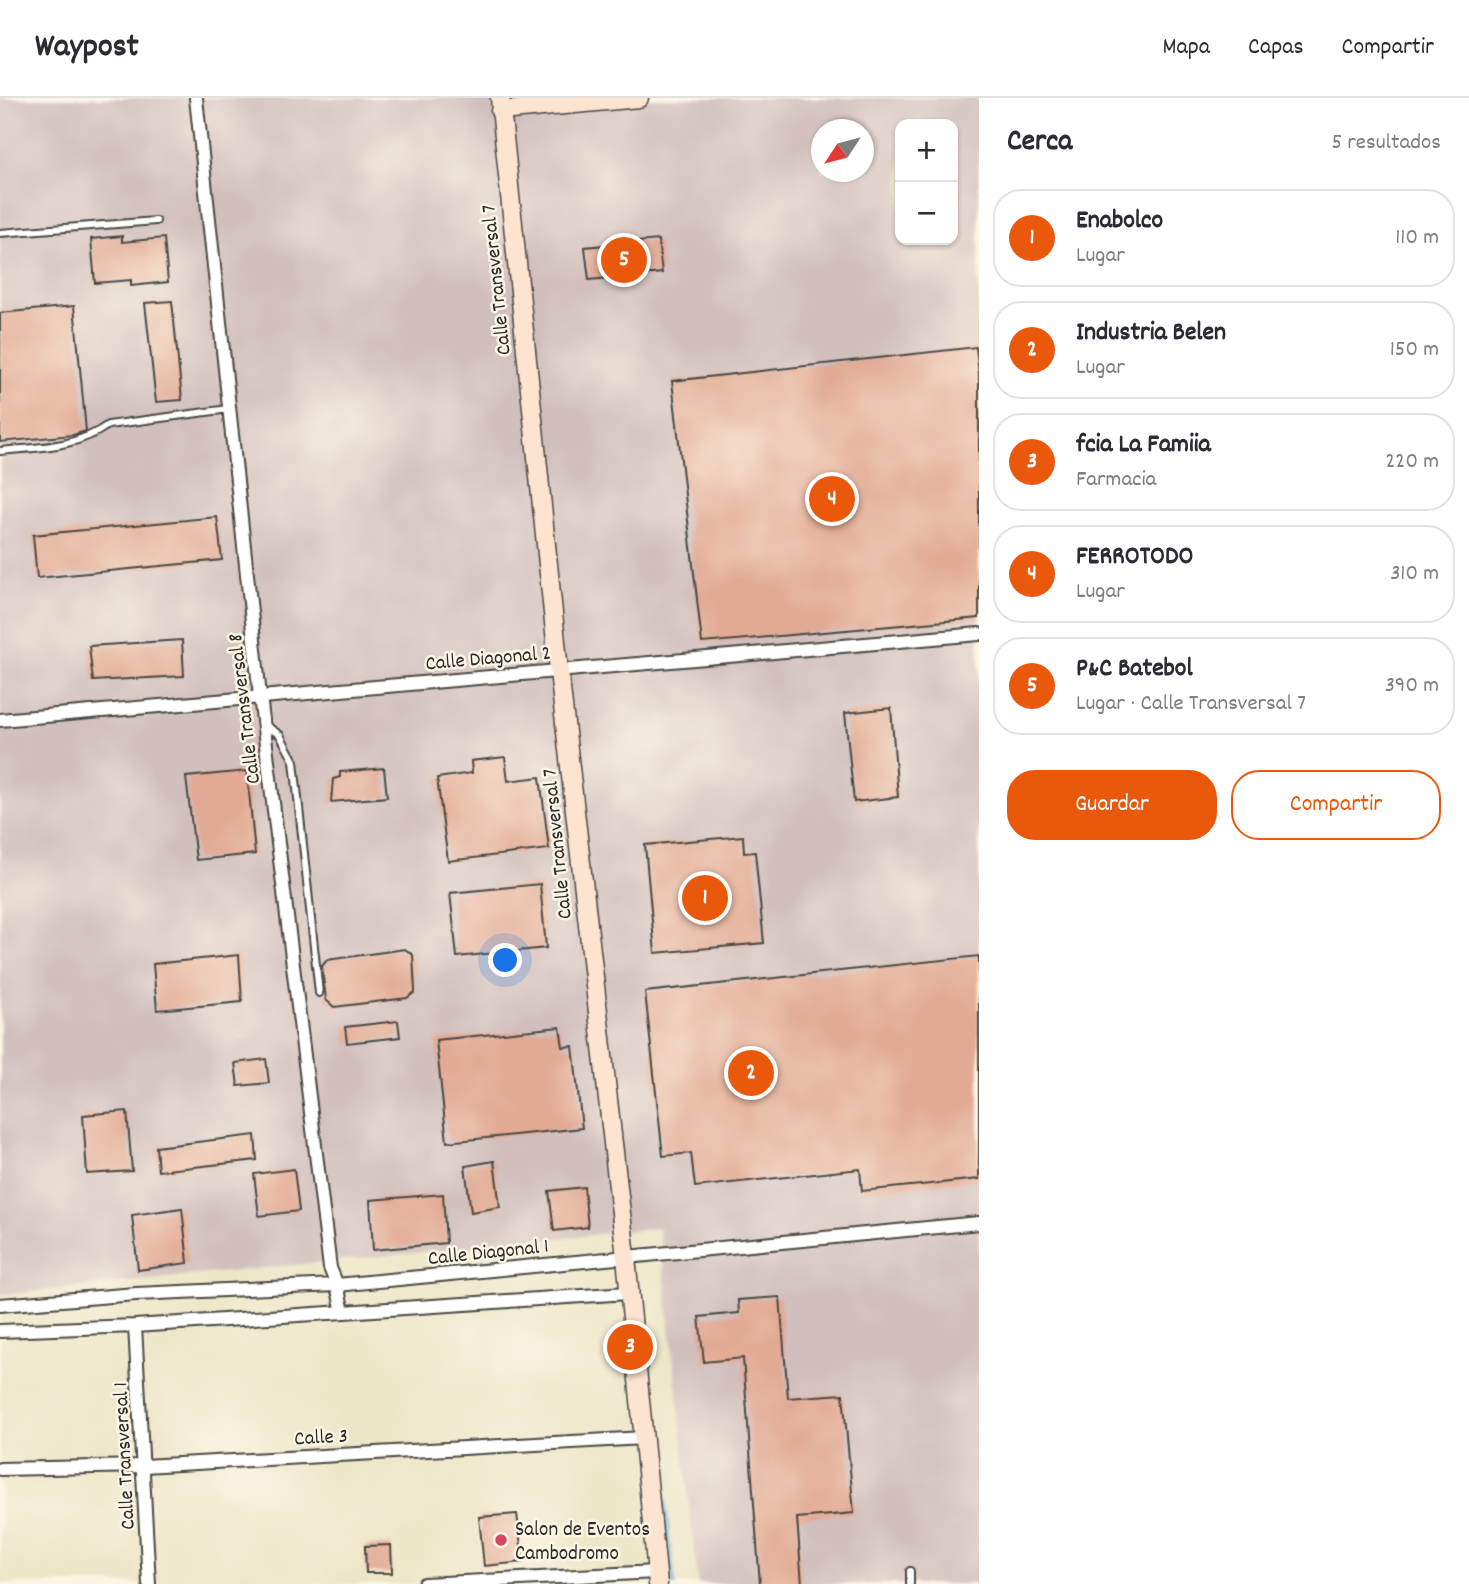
<!DOCTYPE html>
<html lang="es">
<head>
<meta charset="utf-8">
<style>
  :root { --surface:#fff; --page:#f2f2f3; --text:#2b2b33; --muted:#7c7c81; --line:#e1e1e2; --accent:#ea580c }
  body { margin:0; font-family:Dekko,sans-serif; background:var(--page); color:var(--text) }
  .controls { position:absolute; right:21px; top:21px; display:grid; overflow:hidden; border-radius:14px; box-shadow:0 2px 5px #0004 }
  .controls button { width:63px; height:63px; display:grid; place-items:center; padding:0; border:0; border-bottom:2px solid var(--line); background:var(--surface); color:var(--text); font:35px sans-serif }
  .compass { position:absolute; left:811px; top:21px; width:63px; height:63px; border-radius:50%; background:var(--surface); box-shadow:0 2px 5px #0004; rotate:234deg }
  .you { position:absolute; left:506px; top:863px; width:24px; height:24px; margin:-18px; border:5px solid #fff; border-radius:50%; background:#1a73e8; box-shadow:0 0 0 10px #1a73e833 }
  .badge { display:grid; place-items:center; width:46px; height:46px; border-radius:50%; background:var(--accent); color:#fff; font-size:23px; font-weight:700 }
  .pin { position:absolute; translate:-50% -50%; border:4px solid #fff; box-shadow:0 2px 7px #0006 }
  .list { margin:0; padding:0; list-style:none }
  h2 { display:flex; justify-content:space-between; align-items:center; height:91px; margin:0; padding:0 28px; font-size:30px }
  h2 small { font-size:23px; font-weight:400; color:var(--muted) }
  .list li { display:grid; grid-template-columns:46px 1fr auto; gap:21px; align-items:center; box-sizing:border-box; height:98px; margin:0 14px 14px; padding:0 14px; border:2px solid var(--line); border-radius:28px }
  .list b { display:block; font-size:26px; white-space:nowrap }
  .list p { margin:0; font-size:23px; white-space:nowrap; color:var(--muted) }
  .list em { font-size:23px; font-style:normal; color:var(--muted) }
  .actions { display:flex; gap:14px; padding:21px 28px }
  .actions a { flex:1; padding:16px 0; border:2px solid var(--accent); border-radius:28px; text-align:center; font-size:24px; color:var(--accent) }
  .actions .main { background:var(--accent); color:#fff }
  .map { position:relative; flex:none; width:979px; height:1486px; overflow:hidden }
  header { display:flex; align-items:center; gap:42px; box-sizing:border-box; height:98px; padding:0 35px; background:var(--surface); border-bottom:2px solid var(--line) }
  header strong { font-size:33px }
  nav { display:flex; gap:38px; margin-inline-start:auto; font-size:24px }
  main { display:flex }
  aside { flex:1; background:var(--surface) }
  .map>svg:first-child { display:block }
</style>
</head>
<body>
<header>
<strong>Waypost</strong>
<nav><a>Mapa</a><a>Capas</a><a>Compartir</a></nav>
</header>
<main>
<div class="map">
<svg width="979" height="1486" viewBox="0 0 979 1486">
  <rect width="100%" height="100%" fill="#fcf5e5"/>
  <filter id="ink" filterUnits="userSpaceOnUse"><feTurbulence type="fractalNoise" baseFrequency=".0143" numOctaves="2"/><feDisplacementMap in="SourceGraphic" scale="14" xChannelSelector="R" yChannelSelector="G"/><feConvolveMatrix kernelMatrix="1 2 1 2 8 2 1 2 1" color-interpolation-filters="sRGB"/></filter>
  <filter id="wash" filterUnits="userSpaceOnUse"><feTurbulence type="fractalNoise" baseFrequency=".00686" numOctaves="4" result="noise"/><feDisplacementMap in="SourceGraphic" scale="28" xChannelSelector="R" yChannelSelector="G"/><feGaussianBlur stdDeviation="1.57" result="paint"/><feColorMatrix in="noise" values="0 0 0 0 0 0 0 0 0 0 0 0 0 0 0 0 0 1.4 0 .05"/><feComposite in="paint" operator="in"/></filter>
  <g filter="url(#wash)">
    <rect width="100%" height="100%" fill="#ece5c6"/>
    <path fill="#d1bfbe" fill-rule="evenodd" d="M 0,0 L 979,0 L 979,1486 L 698,1486 L 659,1130 L 0,1197 ZM 900,26 L 953,26 L 953,142 L 900,142 ZM 822,32 L 864,32 L 864,74 L 822,74 Z"/>
    <g fill="none" stroke-linecap="round" stroke-linejoin="round">
      <path stroke="#65aedd" stroke-width="3.5" d="M 643,1214 L 674,1486"/>
    </g>
    <g id="blocks">
      <path fill="#e2aa94" d="M 122,138 L 122,144 L 164,140 L 168,184 L 131,188 L 131,182 L 95,185 L 91,141 Z
        M 658,142 L 662,175 L 589,182 L 585,149 Z
        M 172,203 L 182,302 L 156,304 L 145,205 Z
        M 74,208 L 86,333 L 73,337 L 0,344 L 0,215 Z
        M 976,249 L 979,276 L 979,520 L 702,545 L 672,283 Z
        M 217,419 L 222,462 L 37,480 L 33,437 Z
        M 182,542 L 184,578 L 93,583 L 89,548 Z
        M 891,610 L 898,699 L 854,704 L 845,615 Z
        M 505,659 L 508,683 L 540,679 L 549,751 L 448,763 L 437,680 L 472,675 L 471,663 Z
        M 384,670 L 387,699 L 331,704 L 333,681 L 340,679 L 340,674 Z
        M 247,673 L 255,756 L 196,762 L 186,679 Z
        M 743,738 L 744,755 L 755,754 L 764,845 L 655,855 L 645,747 Z
        M 540,786 L 546,850 L 457,859 L 450,795 Z
        M 405,851 L 413,857 L 415,894 L 407,900 L 334,909 L 326,902 L 322,868 L 327,862 Z
        M 239,857 L 242,904 L 157,912 L 153,866 Z
        M 979,858 L 979,1081 L 862,1093 L 860,1071 L 695,1089 L 691,1055 L 663,1058 L 645,894 Z
        M 398,923 L 400,939 L 347,945 L 345,929 Z
        M 560,929 L 563,949 L 573,948 L 582,1030 L 447,1044 L 436,942 Z
        M 266,961 L 269,985 L 238,988 L 235,965 Z
        M 127,1013 L 132,1073 L 87,1076 L 83,1017 Z
        M 255,1037 L 257,1062 L 158,1073 L 156,1049 Z
        M 494,1063 L 500,1109 L 471,1114 L 465,1068 Z
        M 294,1071 L 299,1113 L 259,1118 L 254,1076 Z
        M 584,1089 L 588,1129 L 554,1133 L 549,1093 Z
        M 443,1096 L 446,1145 L 373,1152 L 370,1102 Z
        M 182,1110 L 188,1165 L 138,1172 L 132,1117 Z
        M 780,1199 L 788,1300 L 843,1296 L 854,1415 L 797,1420 L 802,1486 L 760,1486 L 743,1260 L 704,1264 L 699,1219 L 739,1215 L 738,1202 Z
        M 517,1416 L 523,1464 L 484,1468 L 479,1419 Z
        M 391,1447 L 392,1475 L 366,1475 L 365,1448 Z"/>
    </g>
  </g>
  <g filter="url(#ink)">
    <use href="#blocks" fill-opacity="0" stroke="#484742" stroke-width="2"/>
    <g fill="none" stroke-linecap="round" stroke-linejoin="round">
      <g stroke="#484742" stroke-width="10">
        <path id="lane" d="M 0,135 L 156,123
          M 0,353 C 38,349 76,350 108,327 L 229,311
          M 265,627 L 280,637 L 294,663 L 319,895
          M 910,1473 L 910,1486"/>
      </g>
      <g stroke="#484742" stroke-width="16">
        <path id="street" d="M 196,0 L 260,598 L 330,1170 L 337,1187 L 343,1214
          M 0,622 L 979,536
          M 0,1207 L 136,1196 L 337,1187 L 979,1125
          M 135,1228 L 149,1486
          M 0,1233 L 135,1228 L 628,1195
          M 0,1371 L 143,1368 L 644,1340
          M 424,1486 L 656,1474"/>
      </g>
      <g stroke="#484742" stroke-width="21">
        <path id="secondary" d="M 500,0 L 559,573 L 626,1159 L 658,1486
          M 500,13 L 639,0"/>
      </g>
      <use href="#lane" stroke="#fff" stroke-width="6"/>
      <use href="#street" stroke="#fff" stroke-width="12"/>
      <use href="#secondary" stroke="#fde4d1" stroke-width="18"/>
    </g>
  </g>
  <circle fill="#d1495b" stroke="#fcf5e5" stroke-width="2.5" cx="501" cy="1442" r="7"/>
  <g text-anchor="middle" stroke-width="5" stroke-linejoin="round" paint-order="stroke">
    <g font-size="21" fill="#2b2b2b" stroke="#fcf5e5">
      <text transform="translate(495 182) rotate(-96)" y="7">Calle Transversal 7</text>
      <text transform="translate(488 559) rotate(-5)" y="7">Calle Diagonal 2</text>
      <text transform="translate(243 611) rotate(-97)" y="7">Calle Transversal 8</text>
      <text transform="translate(556 746) rotate(-96)" y="7">Calle Transversal 7</text>
      <text transform="translate(488 1153) rotate(-6)" y="7">Calle Diagonal 1</text>
      <text transform="translate(321 1338) rotate(-3)" y="7">Calle 3</text>
      <text transform="translate(123 1358) rotate(-93)" y="7">Calle Transversal 1</text>
    </g>
    <g font-size="21" fill="#2b2b2b" stroke="#fcf5e5" text-anchor="start">
      <text x="515" y="1437">Salon de Eventos<tspan x="515" dy="24">Cambodromo</tspan></text>
    </g>
  </g>
</svg>
<div class="controls">
<button>+</button>
<button>−</button>
</div>
<svg class="compass" viewBox="-18 -18 36 36"><path d="M0-13l5 13h-10z" fill="#e53935"/><path d="M0 13l5-13h-10z" fill="#7c7c81"/></svg>
<div class="you"></div>
<div class="pin badge" style="left:705px;top:800px">1</div>
<div class="pin badge" style="left:751px;top:975px">2</div>
<div class="pin badge" style="left:630px;top:1249px">3</div>
<div class="pin badge" style="left:832px;top:401px">4</div>
<div class="pin badge" style="left:624px;top:162px">5</div>
</div>
<aside>
<h2>Cerca<small>5 resultados</small></h2>
<ul class="list">
<li><span class="badge">1</span><div><b>Enabolco</b><p>Lugar</p></div><em>110 m</em></li>
<li><span class="badge">2</span><div><b>Industria Belen</b><p>Lugar</p></div><em>150 m</em></li>
<li><span class="badge">3</span><div><b>fcia La Famiia</b><p>Farmacia</p></div><em>220 m</em></li>
<li><span class="badge">4</span><div><b>FERROTODO</b><p>Lugar</p></div><em>310 m</em></li>
<li><span class="badge">5</span><div><b>P&amp;C Batebol</b><p>Lugar · Calle Transversal 7</p></div><em>390 m</em></li>
</ul>
<div class="actions"><a class="main">Guardar</a><a>Compartir</a></div>
</aside>
</main>
</body>
</html>
